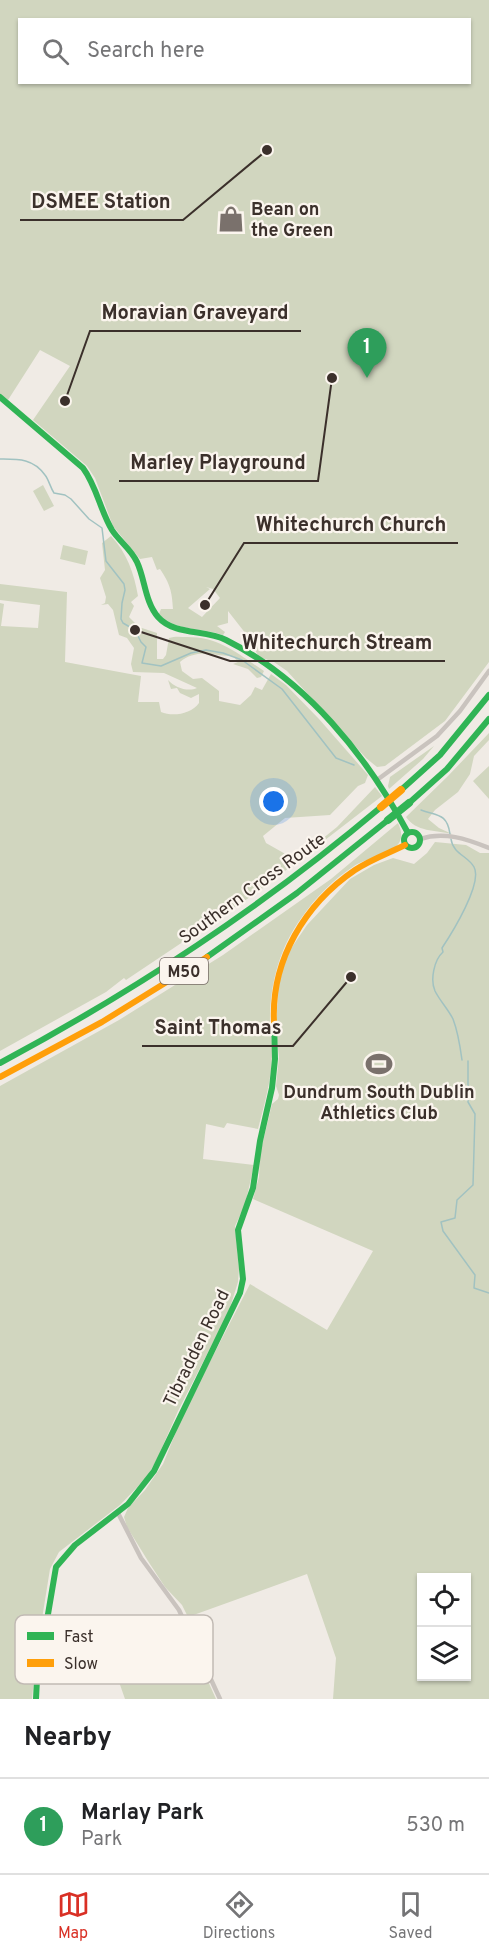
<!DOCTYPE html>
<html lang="en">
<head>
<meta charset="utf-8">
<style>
  :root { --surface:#fff; --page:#f6f6f6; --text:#202124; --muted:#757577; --line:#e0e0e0; --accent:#d93025 }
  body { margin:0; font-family:Overpass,sans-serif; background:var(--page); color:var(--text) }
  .controls { position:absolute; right:18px; bottom:18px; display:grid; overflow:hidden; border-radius:0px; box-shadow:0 2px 4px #0004 }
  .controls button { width:54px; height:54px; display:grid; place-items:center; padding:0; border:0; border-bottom:2px solid var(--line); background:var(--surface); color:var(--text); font:30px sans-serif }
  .you { position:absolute; left:274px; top:802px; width:21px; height:21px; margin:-15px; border:4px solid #fff; border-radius:50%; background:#1a73e8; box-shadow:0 0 0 9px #1a73e833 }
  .badge { display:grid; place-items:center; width:39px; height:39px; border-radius:50%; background:var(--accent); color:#fff; font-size:20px; font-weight:700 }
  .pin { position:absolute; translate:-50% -50px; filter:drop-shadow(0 2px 3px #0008) }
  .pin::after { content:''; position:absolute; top:32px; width:21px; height:18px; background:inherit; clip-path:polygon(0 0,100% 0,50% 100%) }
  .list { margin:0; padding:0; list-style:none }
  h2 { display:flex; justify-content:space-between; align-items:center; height:78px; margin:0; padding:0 24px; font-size:26px }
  h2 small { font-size:20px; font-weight:400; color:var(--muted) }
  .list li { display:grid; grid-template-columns:39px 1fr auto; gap:18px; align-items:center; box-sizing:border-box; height:96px; padding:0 24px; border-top:2px solid var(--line) }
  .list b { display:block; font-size:22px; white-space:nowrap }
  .list p { margin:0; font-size:20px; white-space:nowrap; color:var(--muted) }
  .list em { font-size:20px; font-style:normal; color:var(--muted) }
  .icon { flex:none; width:33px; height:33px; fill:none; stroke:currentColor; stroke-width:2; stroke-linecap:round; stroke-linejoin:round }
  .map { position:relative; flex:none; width:489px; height:1699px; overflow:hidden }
  .search { position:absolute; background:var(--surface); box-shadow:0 2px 4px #0004; left:18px; right:18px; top:18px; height:66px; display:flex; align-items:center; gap:15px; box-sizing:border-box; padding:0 21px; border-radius:0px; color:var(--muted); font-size:22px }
  .sheet { height:174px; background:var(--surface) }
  nav { display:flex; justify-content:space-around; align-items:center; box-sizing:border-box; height:84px; border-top:2px solid var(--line); background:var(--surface); font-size:16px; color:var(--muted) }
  nav a { display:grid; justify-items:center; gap:3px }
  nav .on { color:var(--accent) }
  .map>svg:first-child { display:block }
</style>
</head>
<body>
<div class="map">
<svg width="489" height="1699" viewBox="0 0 489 1699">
  <rect width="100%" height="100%" fill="#f0ebe5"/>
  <path fill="#d1d6bf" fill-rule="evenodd" d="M 0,0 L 489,0 L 489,662 L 445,721 L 385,766 L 377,767 L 366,758 L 287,671 L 274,662 L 259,657 L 246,634 L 228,611 L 228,623 L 217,626 L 225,632 L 223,635 C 201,627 176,632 159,614 L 161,609 L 173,609 C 172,591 170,584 160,569 L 157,570 L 152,557 L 140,559 L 113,526 L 95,478 L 87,466 L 33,420 L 70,366 L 40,350 L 8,400 L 0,394 ZM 20,20 L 470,20 L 470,82 L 20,82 ZM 206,587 L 213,589 L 220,598 L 202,617 L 188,608 L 210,589 Z
    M 43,485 L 54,506 L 44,511 L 33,491 Z
    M 111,536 C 127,553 134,573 138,596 L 131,602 L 134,606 L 129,617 L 139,627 L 157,633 L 157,659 L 163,659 L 166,655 L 169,638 C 175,636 181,637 187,637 C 220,637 238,654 264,671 L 261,677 L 257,678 L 248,669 L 233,664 L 238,662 L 233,656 C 215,656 196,648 180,662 L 182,671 L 193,679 L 202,678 L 219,691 L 219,701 L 240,705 L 251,695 L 255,687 L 262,690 L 271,674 L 286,685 L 319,719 L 368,775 L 365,783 L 358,786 L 330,815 L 285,818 L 263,836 L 266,843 L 296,860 L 337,827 L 375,787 L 382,796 L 259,891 L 126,980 L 124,978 L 106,992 L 0,1051 L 0,603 L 4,604 L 1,626 L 38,628 L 40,605 L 0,600 L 0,584 L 67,592 L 65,662 L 141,676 L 138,702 L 159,702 L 161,712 C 173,717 191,714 199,703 L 199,694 L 191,698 L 180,693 L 177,688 L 171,689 L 168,680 C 175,688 188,692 197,688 L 164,673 L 133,672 L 131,664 L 134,648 L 127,638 L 119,635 L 113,610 L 108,604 L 101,605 L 105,603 L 106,597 L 100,578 L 105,570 L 102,543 Z
    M 63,545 L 88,551 L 85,565 L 60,559 Z
    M 489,733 L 489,740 L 474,756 L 470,774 L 458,792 L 435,810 L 428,819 L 439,828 L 452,834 C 435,830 416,832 406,817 L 448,776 Z
    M 434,746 L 423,759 L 389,789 L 388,786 L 390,777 Z
    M 489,766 L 489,799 L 473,781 Z
    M 398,823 C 401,830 403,836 399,843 C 390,856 366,858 354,866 C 334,879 315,898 302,917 C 279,948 269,987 270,1025 C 270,1036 273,1047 272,1057 C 271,1082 264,1106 258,1129 L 227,1123 L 224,1128 L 206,1124 L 203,1159 L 254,1165 L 245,1205 L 235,1226 L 239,1269 L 238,1282 L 233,1298 L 228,1313 L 178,1411 L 157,1459 L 147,1477 L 120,1505 L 59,1552 L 50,1569 L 36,1656 L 32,1699 L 0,1699 L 0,1086 L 119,1020 L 223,955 L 331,879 Z
    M 435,842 L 466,845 L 480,853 L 489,853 L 489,1699 L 333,1699 L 336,1658 L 307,1574 L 188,1617 L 182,1605 L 165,1587 L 148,1561 L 127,1527 L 124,1517 L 128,1508 L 145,1490 L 163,1464 L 184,1412 L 250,1284 L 327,1330 L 373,1251 L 253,1199 L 259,1177 L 260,1154 L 272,1104 L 278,1099 L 279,1095 L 276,1086 L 279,1057 L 276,1032 L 278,990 L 282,969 L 290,950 L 307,925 L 350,879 L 374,865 L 393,858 L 414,864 L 427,853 ZM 422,1578 L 466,1578 L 466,1676 L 422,1676 Z
    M 194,1650 L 216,1699 L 125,1699 L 118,1679 Z"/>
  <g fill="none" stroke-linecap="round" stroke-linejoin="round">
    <path stroke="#a1c2c1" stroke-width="1.5" d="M 0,459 C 17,459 33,458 45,475 C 49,480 50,487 54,493 L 65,495 L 71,499 L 89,519 L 102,528 L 106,561 L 124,584 L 125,590 L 122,603 L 121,619 L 123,623 L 135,630 L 141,642 L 146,647 L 142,663 L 161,666 L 191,653 L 206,650 L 223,653 L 242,660 L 282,689 L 336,758 L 354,765
      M 421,810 C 437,816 447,813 450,834
      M 451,839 C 453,854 468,856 474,867 C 483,883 452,933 442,948 L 443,952 C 434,960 430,980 435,991 C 440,1001 448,1009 453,1019 C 458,1032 460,1045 462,1060
      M 468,1061 L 468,1102 L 475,1114 L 473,1185 L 457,1200 L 455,1218 L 441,1222 L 443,1231 L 475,1275 L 474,1288 L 489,1293"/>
    <path stroke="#c9c3be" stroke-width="4.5" d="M 377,780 L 437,736 L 460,711 L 489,671
      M 420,839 C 444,831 467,839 489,848
      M 118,1513 L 141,1558 L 179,1610 L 220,1699"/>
    <path stroke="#30b455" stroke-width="6" d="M 0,397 L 83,468 C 97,487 100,510 112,530 C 119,541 131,549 137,562 C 145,579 145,602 158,617 C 175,636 205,629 226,640 C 306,680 367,756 408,833
      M 401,790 L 440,755 L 489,695
      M 409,803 L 447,769 L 489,719
      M404 840a8 8 0 1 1 16 0a8 8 0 1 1-16 0Z
      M 207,957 L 297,893 L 388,820
      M 0,1063 C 138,989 261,908 381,807
      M 36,1699 L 37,1679 L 56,1567 L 75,1545 L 128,1504 L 154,1471 L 240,1293 L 243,1279 L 238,1230 L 253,1188 L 260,1141 L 272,1088 L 275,1059 L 274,1022"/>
    <path stroke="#ff9f0a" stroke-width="6" d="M 274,1022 C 271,960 305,904 355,870 C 370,860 389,853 405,845
      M 0,1077 L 102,1022 L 207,957"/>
    <path stroke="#30b455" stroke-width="8" d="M 388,820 L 409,803"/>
    <path stroke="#ff9f0a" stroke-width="8" d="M 381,807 L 401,790"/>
  </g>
  <defs>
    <g id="shop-bare" transform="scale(2.07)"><path d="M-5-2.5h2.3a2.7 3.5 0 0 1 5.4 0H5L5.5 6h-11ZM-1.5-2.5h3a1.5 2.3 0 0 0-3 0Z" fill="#7a716c" stroke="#fbf5ee" stroke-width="2.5" paint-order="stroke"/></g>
    <g id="stadium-bare" transform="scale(2.07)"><path d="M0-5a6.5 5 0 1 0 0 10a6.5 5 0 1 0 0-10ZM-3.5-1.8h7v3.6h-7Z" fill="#7a716c" stroke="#fbf5ee" stroke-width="2.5" paint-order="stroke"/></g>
  </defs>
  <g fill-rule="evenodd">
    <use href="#shop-bare" x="231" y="219"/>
    <use href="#stadium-bare" x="379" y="1064"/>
  </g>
  <g text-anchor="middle" stroke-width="4.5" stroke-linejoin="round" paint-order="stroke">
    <rect fill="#fbf5ee" stroke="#756b66" stroke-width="1.5" x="160" y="958" width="48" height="26" rx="4.5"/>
    <g font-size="16" font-weight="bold" fill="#3b302b">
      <text x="184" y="977">M50</text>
    </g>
    <g font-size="18" font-weight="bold" fill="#3b302b" stroke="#fbf5ee" text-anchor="start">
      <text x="251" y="215">Bean on<tspan x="251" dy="21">the Green</tspan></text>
      <text x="379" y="1098" text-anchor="middle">Dundrum South Dublin<tspan x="379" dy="21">Athletics Club</tspan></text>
    </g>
    <g font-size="18" fill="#3b302b" stroke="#fbf5ee">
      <text transform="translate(252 888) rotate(-36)" y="6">Southern Cross Route</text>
      <text transform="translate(196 1348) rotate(-64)" y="6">Tibradden Road</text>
    </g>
  </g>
  <rect x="15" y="1615" width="198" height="69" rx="9" fill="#fbf5ee" stroke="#c1bab4" stroke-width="1.5"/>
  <rect x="27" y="1632" width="27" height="8" fill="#30b455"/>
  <rect x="27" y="1659" width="27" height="8" fill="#ff9f0a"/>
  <g font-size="16" fill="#3b302b">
    <text x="64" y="1642">Fast</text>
    <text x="64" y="1669">Slow</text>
  </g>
  <path fill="none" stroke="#3b302b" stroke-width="2" d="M267 150L183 220H20M65 401L90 331H301M332 378L318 481H119M205 605L244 543H458M135 630L230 661H445M351 977L293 1046H142"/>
  <g fill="#3b302b" stroke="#fbf5ee" stroke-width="2">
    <circle cx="267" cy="150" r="6"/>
    <circle cx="65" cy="401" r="6"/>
    <circle cx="332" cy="378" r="6"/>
    <circle cx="205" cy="605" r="6"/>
    <circle cx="135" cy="630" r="6"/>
    <circle cx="351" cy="977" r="6"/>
  </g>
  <g font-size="20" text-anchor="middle" font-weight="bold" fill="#3b302b" stroke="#fbf5ee" stroke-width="4.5" stroke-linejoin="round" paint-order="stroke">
    <text x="101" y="208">DSMEE Station</text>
    <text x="195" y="319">Moravian Graveyard</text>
    <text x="218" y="469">Marley Playground</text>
    <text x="351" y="531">Whitechurch Church</text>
    <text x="337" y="649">Whitechurch Stream</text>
    <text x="218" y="1034">Saint Thomas</text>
  </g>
</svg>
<div class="controls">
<button><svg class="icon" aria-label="locate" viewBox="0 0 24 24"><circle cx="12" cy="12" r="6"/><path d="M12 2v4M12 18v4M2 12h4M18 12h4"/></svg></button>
<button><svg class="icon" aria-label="layers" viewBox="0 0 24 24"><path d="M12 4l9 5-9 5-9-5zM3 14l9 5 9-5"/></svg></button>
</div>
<div class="you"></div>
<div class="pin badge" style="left:367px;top:378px;background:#2e9e5b">1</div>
<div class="search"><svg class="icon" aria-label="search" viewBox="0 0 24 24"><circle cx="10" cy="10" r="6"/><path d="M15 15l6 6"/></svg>Search here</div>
</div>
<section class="sheet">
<h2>Nearby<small></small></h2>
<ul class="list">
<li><span class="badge" style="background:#2e9e5b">1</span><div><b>Marlay Park</b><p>Park</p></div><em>530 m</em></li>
</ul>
</section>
<nav>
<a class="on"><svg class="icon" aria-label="map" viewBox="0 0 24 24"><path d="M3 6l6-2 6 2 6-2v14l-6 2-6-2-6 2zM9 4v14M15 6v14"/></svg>Map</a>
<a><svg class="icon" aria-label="directions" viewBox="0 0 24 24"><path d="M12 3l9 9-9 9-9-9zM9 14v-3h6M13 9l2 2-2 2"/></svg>Directions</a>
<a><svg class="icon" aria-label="saved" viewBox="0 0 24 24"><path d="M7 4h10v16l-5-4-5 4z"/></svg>Saved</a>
</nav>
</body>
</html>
